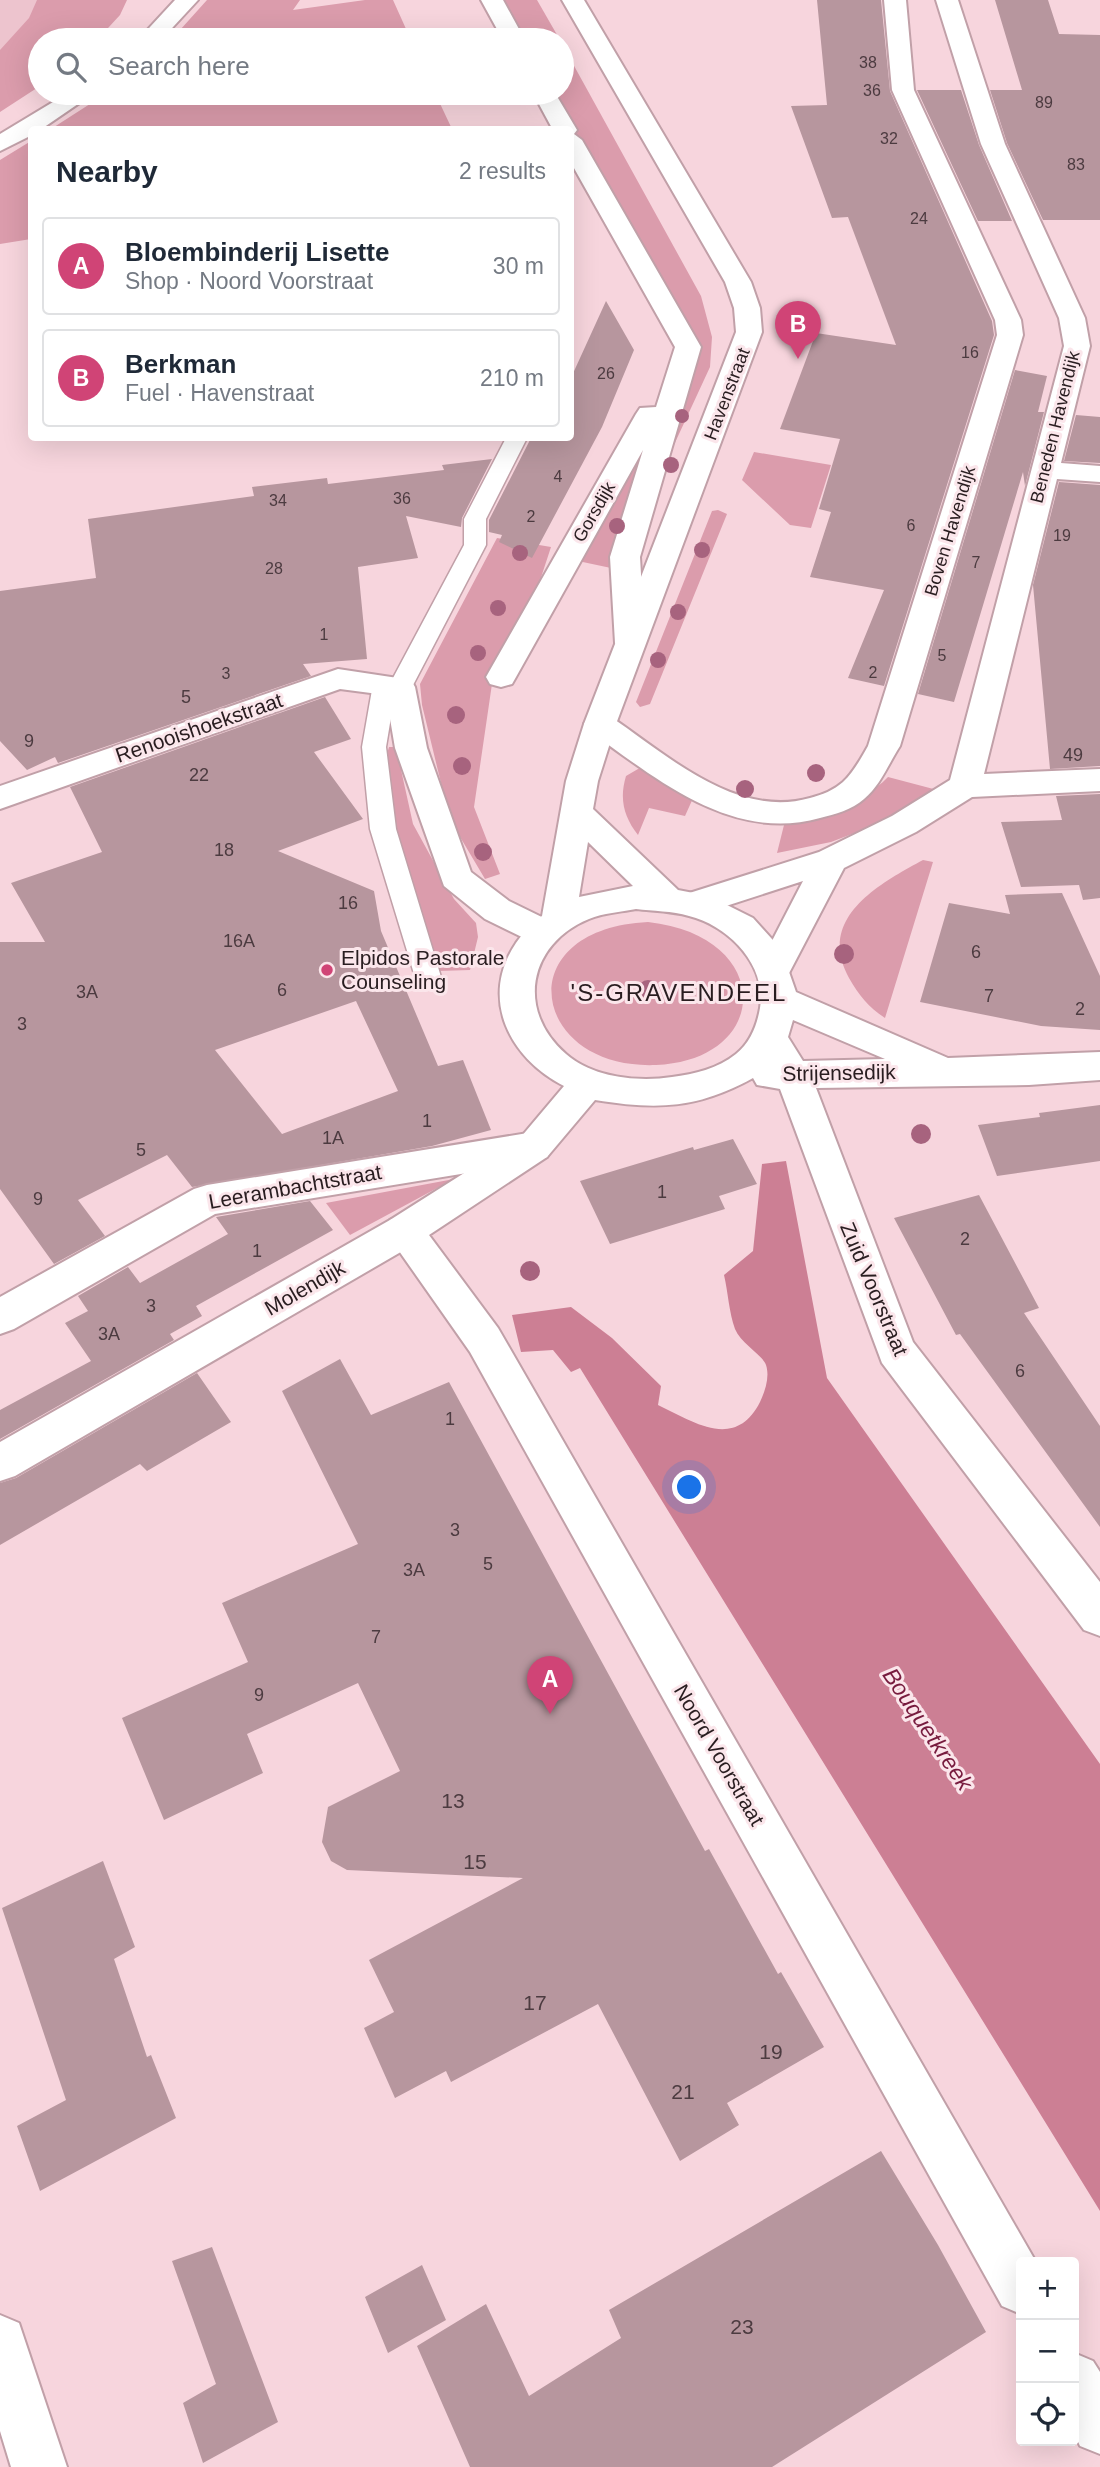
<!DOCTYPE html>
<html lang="en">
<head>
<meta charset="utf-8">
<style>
  :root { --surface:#fff; --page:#f6f6f7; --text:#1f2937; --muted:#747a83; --line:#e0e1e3; --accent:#d04476 }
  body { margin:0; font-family:Helvetica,sans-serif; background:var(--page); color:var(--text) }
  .controls { position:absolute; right:21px; bottom:21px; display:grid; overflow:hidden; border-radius:7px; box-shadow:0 7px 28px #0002 }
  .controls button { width:63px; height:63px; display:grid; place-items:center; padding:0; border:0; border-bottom:2px solid var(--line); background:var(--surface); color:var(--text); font:35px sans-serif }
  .you { position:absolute; left:690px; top:1488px; width:24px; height:24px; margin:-18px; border:5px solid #fff; border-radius:50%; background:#1a73e8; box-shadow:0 0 0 10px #1a73e833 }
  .badge { display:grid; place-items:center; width:46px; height:46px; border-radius:50%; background:var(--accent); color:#fff; font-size:23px; font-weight:700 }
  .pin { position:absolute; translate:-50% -58px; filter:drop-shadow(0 2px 4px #0008) }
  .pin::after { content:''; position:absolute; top:37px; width:24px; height:21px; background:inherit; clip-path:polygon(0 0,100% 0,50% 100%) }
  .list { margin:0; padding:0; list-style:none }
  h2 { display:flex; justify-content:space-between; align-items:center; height:91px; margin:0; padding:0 28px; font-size:30px }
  h2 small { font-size:23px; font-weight:400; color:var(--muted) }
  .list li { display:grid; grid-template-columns:46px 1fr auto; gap:21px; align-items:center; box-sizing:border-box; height:98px; margin:0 14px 14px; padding:0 14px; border:2px solid var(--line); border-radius:7px }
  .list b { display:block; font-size:26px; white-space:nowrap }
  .list p { margin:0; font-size:23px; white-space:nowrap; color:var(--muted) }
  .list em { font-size:23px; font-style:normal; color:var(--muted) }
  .icon { flex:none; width:38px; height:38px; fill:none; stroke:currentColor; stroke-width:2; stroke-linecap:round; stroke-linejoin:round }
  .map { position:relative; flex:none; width:1100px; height:2467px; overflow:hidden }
  .search { position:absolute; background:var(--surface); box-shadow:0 7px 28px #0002; left:28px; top:28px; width:546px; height:77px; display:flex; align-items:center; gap:18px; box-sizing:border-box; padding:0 24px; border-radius:38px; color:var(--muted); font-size:26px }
  .panel { position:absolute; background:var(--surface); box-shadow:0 7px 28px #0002; left:28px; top:126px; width:546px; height:315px; border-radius:7px }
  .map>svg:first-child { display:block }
</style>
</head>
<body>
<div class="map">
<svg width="1100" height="2467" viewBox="0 0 1100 2467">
  <rect width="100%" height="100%" fill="#f7d5dd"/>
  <path fill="#edc4ce" d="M 0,0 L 59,0 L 0,61 Z"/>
  <path fill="#db9cac" d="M 37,0 L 127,0 L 120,15 L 97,40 L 40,40 L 40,86 L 0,112 L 0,50 L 29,18 Z
    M 207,0 L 300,0 L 293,10 L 365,0 L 393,0 L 411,40 L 171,40 Z
    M 497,0 L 537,0 L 560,40 L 519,40 Z
    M 562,44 L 701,296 L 712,337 L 710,367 L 654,488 L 678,362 L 672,326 L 570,130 L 565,129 L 546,93 L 562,93 Z
    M 107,93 L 435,93 L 452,129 L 51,129 Z
    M 31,141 L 31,239 L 0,244 L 0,160 Z
    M 650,436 L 611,568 L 578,561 Z
    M 754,452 L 831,465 L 811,528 L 790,525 L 742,480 Z
    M 718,510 L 727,514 L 650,704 L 640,707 L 636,702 L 712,511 Z
    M 497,538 L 551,547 L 529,614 L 493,677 L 474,807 L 500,874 L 485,879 L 450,820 L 422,705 L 420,684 Z
    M 389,747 L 396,747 L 413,824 L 454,899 L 476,923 L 478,937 L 470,970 L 438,971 C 422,920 373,797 389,747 Z
    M 648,768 L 694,796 L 685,816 L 649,808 L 638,835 C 624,817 619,799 626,776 L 638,769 Z
    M 888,777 L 941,791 L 873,826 L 831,842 L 777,853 L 785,821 C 824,811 860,806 888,777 Z
    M 923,860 L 933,862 L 885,1018 C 868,1007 859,995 849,978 C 816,918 879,884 923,860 Z
    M 648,922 C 775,936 772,1060 656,1065 C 531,1070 506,929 648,922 Z
    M 454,1179 L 350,1235 L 326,1203 Z"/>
  <path fill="#cc7f94" d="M 786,1161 L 827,1378 L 1100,1764 L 1100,2211 L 580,1368 L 571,1372 L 553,1350 L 521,1352 L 512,1315 L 571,1307 L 612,1338 L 661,1386 L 658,1405 C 694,1422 735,1451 760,1402 C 765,1391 770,1377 766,1365 C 763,1355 741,1344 735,1329 C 729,1313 728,1292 724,1275 L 753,1251 L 762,1164 Z"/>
  <path fill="#b7969e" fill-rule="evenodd" d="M 817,0 L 881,0 L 890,91 L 992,321 L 994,335 L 884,686 L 848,678 L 884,590 L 810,577 L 831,512 L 819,509 L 840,439 L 780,429 L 816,333 L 896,345 L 848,217 L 832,218 L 791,106 L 827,105 Z
    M 995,0 L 1048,0 L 1059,34 L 1100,35 L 1100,220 L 1043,220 L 1007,143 L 990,90 L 1022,90 Z
    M 917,90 L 961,90 L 979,145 L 1012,221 L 978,221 Z
    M 606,301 L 634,350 L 602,427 L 532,558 L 499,542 L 502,535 L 489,532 L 489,520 L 531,438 L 570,438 L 570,380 Z
    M 1015,370 L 1047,376 L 1038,412 L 1044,412 L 1025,486 L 1023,472 L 954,702 L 918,694 Z
    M 1076,415 L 1100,417 L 1100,463 L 1064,461 Z
    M 492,459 L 462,518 L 461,527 L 406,516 L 418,558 L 358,567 L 367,659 L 303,664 L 311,676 L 58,763 L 55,757 L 27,770 L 0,741 L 0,591 L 96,578 L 88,519 L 254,496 L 252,487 L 327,478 L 328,484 L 444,470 L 442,465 Z
    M 1059,482 L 1100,485 L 1100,766 L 1050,769 L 1033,585 Z
    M 325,697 L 351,739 L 314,752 L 363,819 L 278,851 L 374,891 L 381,931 L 438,1066 L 463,1060 L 491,1130 L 432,1146 L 192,1187 L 167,1155 L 78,1200 L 105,1236 L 54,1264 L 0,1189 L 0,942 L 45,942 L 11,883 L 102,852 L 70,787 ZM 356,1001 L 398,1091 L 282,1134 L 215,1050 Z
    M 1100,794 L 1100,898 L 1083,900 L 1079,885 L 1021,887 L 1001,822 L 1062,820 L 1056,796 Z
    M 1062,893 L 1100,976 L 1100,1030 L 1041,1026 L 920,1002 L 949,903 L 1010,914 L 1005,895 Z
    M 1100,1105 L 1100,1161 L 997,1176 L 978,1125 L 1040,1117 L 1039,1113 Z
    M 733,1139 L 757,1184 L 719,1196 L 725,1209 L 610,1244 L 580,1181 L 693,1147 L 694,1150 Z
    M 979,1195 L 1039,1308 L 1024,1313 L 1100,1426 L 1100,1527 L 960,1334 L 956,1335 L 894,1218 Z
    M 310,1201 L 333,1230 L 196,1306 L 202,1316 L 170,1334 L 174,1340 L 0,1439 L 0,1410 L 91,1361 L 65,1323 L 88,1311 L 78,1296 L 128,1267 L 140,1283 L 228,1234 L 216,1217 Z
    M 340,1359 L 371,1415 L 449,1382 L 705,1851 L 709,1849 L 778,1974 L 781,1972 L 824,2047 L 727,2103 L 739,2125 L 680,2161 L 598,2004 L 451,2082 L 446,2071 L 395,2098 L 364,2028 L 394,2012 L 369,1960 L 523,1878 L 347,1870 L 331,1861 L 322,1842 L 328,1807 L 400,1771 L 358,1683 L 247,1734 L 263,1773 L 164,1820 L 122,1718 L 248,1662 L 222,1603 L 358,1544 L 282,1391 Z
    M 197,1373 L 231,1422 L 147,1471 L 140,1464 L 0,1545 L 0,1483 L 16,1478 Z
    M 103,1861 L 135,1947 L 114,1959 L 147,2057 L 151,2055 L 176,2118 L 40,2191 L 17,2126 L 66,2100 L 2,1908 Z
    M 881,2151 L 938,2245 L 986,2332 L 772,2467 L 470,2467 L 417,2346 L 486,2304 L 529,2396 L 621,2338 L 609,2310 Z
    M 212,2247 L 278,2422 L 203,2463 L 183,2403 L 216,2384 L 172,2261 Z
    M 422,2265 L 446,2320 L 388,2353 L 365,2297 Z"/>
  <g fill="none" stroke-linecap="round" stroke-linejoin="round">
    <g stroke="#c1a0a8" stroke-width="3">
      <path id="service" d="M 506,438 L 527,438 L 486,519 L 486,545 L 412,687 L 408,692 L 395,693 L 386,747 L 396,829 L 441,977 L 438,984 L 428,987 L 418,984 L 415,977 L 370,829 L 362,747 L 373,684 L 377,679 L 393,678 L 464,545 L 464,519 Z"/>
    </g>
    <g stroke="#c1a0a8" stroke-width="4">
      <path id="minor" d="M 481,0 L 503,0 L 525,40 L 503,40 Z
        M 884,0 L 906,0 L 914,90 L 1021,320 L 1023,335 L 900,746 C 889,763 880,786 864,799 C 852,810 835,814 820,818 C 732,843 657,779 589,731 L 584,724 L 589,717 L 600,714 L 611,717 C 667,755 736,819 810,798 C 822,795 834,790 843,782 C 854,772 861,758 868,746 L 997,335 L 995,320 L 892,90 Z
        M 936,0 L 958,0 L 1005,144 L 1085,318 L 1090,346 L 1061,463 L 1100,466 L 1100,482 L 1057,479 L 984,774 L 1100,769 L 1100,791 L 972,797 L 916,832 L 844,868 L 787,977 L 775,981 L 763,977 L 758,968 L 803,881 L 695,916 L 683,913 L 678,904 L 683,895 L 819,852 L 892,816 L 950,780 L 1064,346 L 1059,318 L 981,144 Z
        M 533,93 L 555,93 L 577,130 L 574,134 L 582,140 L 701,347 L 640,557 L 645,643 L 641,650 L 630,653 L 619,650 L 615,643 L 610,557 L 643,450 L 516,677 L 512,684 L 501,687 L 490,684 L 486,677 L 636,414 L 640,408 L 656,407 L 675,347 L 570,161 L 570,130 L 553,130 Z
        M 338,669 L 411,680 L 415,687 L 427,748 L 471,872 L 509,901 L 554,923 L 559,932 L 554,941 L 542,944 L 530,941 L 485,919 L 444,886 L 395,748 L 386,695 L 340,689 L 0,809 L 0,786 Z
        M 534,1132 L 547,1137 L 553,1147 L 547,1157 L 534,1162 L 215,1214 L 14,1329 L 0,1334 L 0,1297 L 194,1189 L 207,1185 Z
        M 404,1215 L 418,1220 L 423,1231 L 418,1242 L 15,1476 L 0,1481 L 0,1442 L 390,1220 Z
        M 0,2315 L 19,2323 L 67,2467 L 11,2467 L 0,2431 Z"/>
    </g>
    <g stroke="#c1a0a8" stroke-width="4">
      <path id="tertiary" d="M 175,0 L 198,0 L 161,40 L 138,40 Z
        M 562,0 L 584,0 L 751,282 L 760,308 L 762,332 L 616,724 L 598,781 L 593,809 L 678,890 L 709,896 L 753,918 L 781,949 L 796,992 L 948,1058 L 1100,1052 L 1100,1080 L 1029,1085 L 816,1088 L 913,1342 L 1100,1582 L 1100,1636 L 1084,1630 L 882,1363 L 780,1089 L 757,1085 L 753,1078 C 697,1109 657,1110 595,1100 L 547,1157 L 429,1235 L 498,1328 L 1036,2262 L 1021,2262 L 1021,2314 L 1002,2306 L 470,1352 L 385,1231 L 390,1220 L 521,1137 L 564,1086 C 509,1058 479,998 516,943 C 524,932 530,924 542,916 L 566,781 L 584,724 L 736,332 L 734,308 L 725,282 ZM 588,842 L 633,886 L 579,897 ZM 636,909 C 653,911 672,911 689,916 C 729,926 767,965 760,1008 C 757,1025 751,1042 736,1054 C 717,1069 695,1074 672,1077 C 639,1082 593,1078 566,1054 C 516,1011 528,944 589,919 C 603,913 621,912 636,909 ZM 793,1020 L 885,1059 L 803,1061 L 788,1037 Z
        M 68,93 L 94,93 L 40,130 L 32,130 L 32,135 L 0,151 L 0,134 Z
        M 1074,2353 L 1093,2361 L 1100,2372 L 1100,2454 L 1080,2446 L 1074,2433 Z"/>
    </g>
    <use href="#service" fill="#fff" fill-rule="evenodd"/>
    <use href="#minor" fill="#fff" fill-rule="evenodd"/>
    <use href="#tertiary" fill="#fff" fill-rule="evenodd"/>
  </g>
  <g fill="#a7637e">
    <circle cx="682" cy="416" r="7"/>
    <circle cx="671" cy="465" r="8"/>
    <circle cx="617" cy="526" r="8"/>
    <circle cx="702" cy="550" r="8"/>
    <circle cx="520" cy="553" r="8"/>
    <circle cx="498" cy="608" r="8"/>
    <circle cx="678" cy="612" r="8"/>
    <circle cx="478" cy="653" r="8"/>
    <circle cx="658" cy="660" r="8"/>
    <circle cx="456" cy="715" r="9"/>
    <circle cx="462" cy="766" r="9"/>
    <circle cx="816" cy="773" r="9"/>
    <circle cx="745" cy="789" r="9"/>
    <circle cx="483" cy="852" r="9"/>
    <circle cx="844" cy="954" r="10"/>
    <circle cx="648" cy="990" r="10"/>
    <circle cx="921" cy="1134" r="10"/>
    <circle cx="530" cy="1271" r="10"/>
  </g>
  <circle fill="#d04476" stroke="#fbe6eb" stroke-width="2.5" cx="327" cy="970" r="7"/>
  <g text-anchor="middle" stroke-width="6" stroke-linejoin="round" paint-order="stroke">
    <g font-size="16" fill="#4c3b40">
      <text x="868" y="68">38</text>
      <text x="872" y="96">36</text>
      <text x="1044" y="108">89</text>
      <text x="889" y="144">32</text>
      <text x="1076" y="170">83</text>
      <text x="919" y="224">24</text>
      <text x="970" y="358">16</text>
      <text x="606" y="379">26</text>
      <text x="558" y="482">4</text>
      <text x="402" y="504">36</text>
      <text x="278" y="506">34</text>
      <text x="531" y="522">2</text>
      <text x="911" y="531">6</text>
      <text x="1062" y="541">19</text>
      <text x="976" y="568">7</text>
      <text x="274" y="574">28</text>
      <text x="324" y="640">1</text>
      <text x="942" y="661">5</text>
      <text x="873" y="678">2</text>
      <text x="226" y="679">3</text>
    </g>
    <g font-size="18" fill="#291d20" stroke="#fbe6eb">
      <text transform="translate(727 394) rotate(-69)" y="6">Havenstraat</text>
      <text transform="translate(1055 427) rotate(-76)" y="6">Beneden Havendijk</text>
      <text transform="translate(594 512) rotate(-60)" y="6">Gorsdijk</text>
      <text transform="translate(950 531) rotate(-73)" y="6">Boven Havendijk</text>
    </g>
    <g font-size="18" fill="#4c3b40">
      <text x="186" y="703">5</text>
      <text x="29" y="747">9</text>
      <text x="1073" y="761">49</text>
      <text x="199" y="781">22</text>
      <text x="224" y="856">18</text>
      <text x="348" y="909">16</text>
      <text x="239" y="947">16A</text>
      <text x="976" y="958">6</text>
      <text x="282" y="996">6</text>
      <text x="87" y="998">3A</text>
      <text x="989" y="1002">7</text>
      <text x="1080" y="1015">2</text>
      <text x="22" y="1030">3</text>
      <text x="427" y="1127">1</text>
      <text x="333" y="1144">1A</text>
      <text x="141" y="1156">5</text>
      <text x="662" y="1198">1</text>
      <text x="38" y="1205">9</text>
      <text x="965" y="1245">2</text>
      <text x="257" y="1257">1</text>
      <text x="151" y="1312">3</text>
      <text x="109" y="1340">3A</text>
      <text x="1020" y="1377">6</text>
      <text x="450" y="1425">1</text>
      <text x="455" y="1536">3</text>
      <text x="488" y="1570">5</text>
      <text x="414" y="1576">3A</text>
      <text x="376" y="1643">7</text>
      <text x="259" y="1701">9</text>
    </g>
    <g font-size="21" fill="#291d20" stroke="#fbe6eb">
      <text transform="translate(199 728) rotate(-19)" y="7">Renooishoekstraat</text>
      <text transform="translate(839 1073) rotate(-1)" y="7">Strijensedijk</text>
      <text transform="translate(295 1187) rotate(-10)" y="7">Leerambachtstraat</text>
      <text transform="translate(305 1288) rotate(-30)" y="7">Molendijk</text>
      <text transform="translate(874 1289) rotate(67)" y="7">Zuid Voorstraat</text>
      <text transform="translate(719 1755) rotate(60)" y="7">Noord Voorstraat</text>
    </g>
    <g font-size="21" fill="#291d20" stroke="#fbe6eb" text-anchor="start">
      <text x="341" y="965">Elpidos Pastorale<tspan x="341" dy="24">Counseling</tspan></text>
    </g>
    <g font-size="21" fill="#4c3b40">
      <text x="453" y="1808">13</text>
      <text x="475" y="1869">15</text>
      <text x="535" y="2010">17</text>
      <text x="771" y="2059">19</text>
      <text x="683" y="2099">21</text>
      <text x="742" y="2334">23</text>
    </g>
    <g font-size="23" font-style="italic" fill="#771b3e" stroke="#fbe6eb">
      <text transform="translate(928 1729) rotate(56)" y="8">Bouquetkreek</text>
    </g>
    <g font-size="24" letter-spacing="2" fill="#291d20" stroke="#fbe6eb">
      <text x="679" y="1001">'S-GRAVENDEEL</text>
    </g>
  </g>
</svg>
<div class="controls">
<button>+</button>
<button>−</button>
<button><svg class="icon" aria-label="locate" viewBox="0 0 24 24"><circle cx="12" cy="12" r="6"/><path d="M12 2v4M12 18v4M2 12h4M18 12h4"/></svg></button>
</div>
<div class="you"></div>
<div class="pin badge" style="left:550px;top:1714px">A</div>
<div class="pin badge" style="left:798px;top:359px">B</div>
<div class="search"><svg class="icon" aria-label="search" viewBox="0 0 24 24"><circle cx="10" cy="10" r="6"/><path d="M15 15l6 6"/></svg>Search here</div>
<section class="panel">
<h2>Nearby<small>2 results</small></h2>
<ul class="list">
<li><span class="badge">A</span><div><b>Bloembinderij Lisette</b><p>Shop · Noord Voorstraat</p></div><em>30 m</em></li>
<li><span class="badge">B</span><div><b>Berkman</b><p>Fuel · Havenstraat</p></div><em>210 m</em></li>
</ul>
</section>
</div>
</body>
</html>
